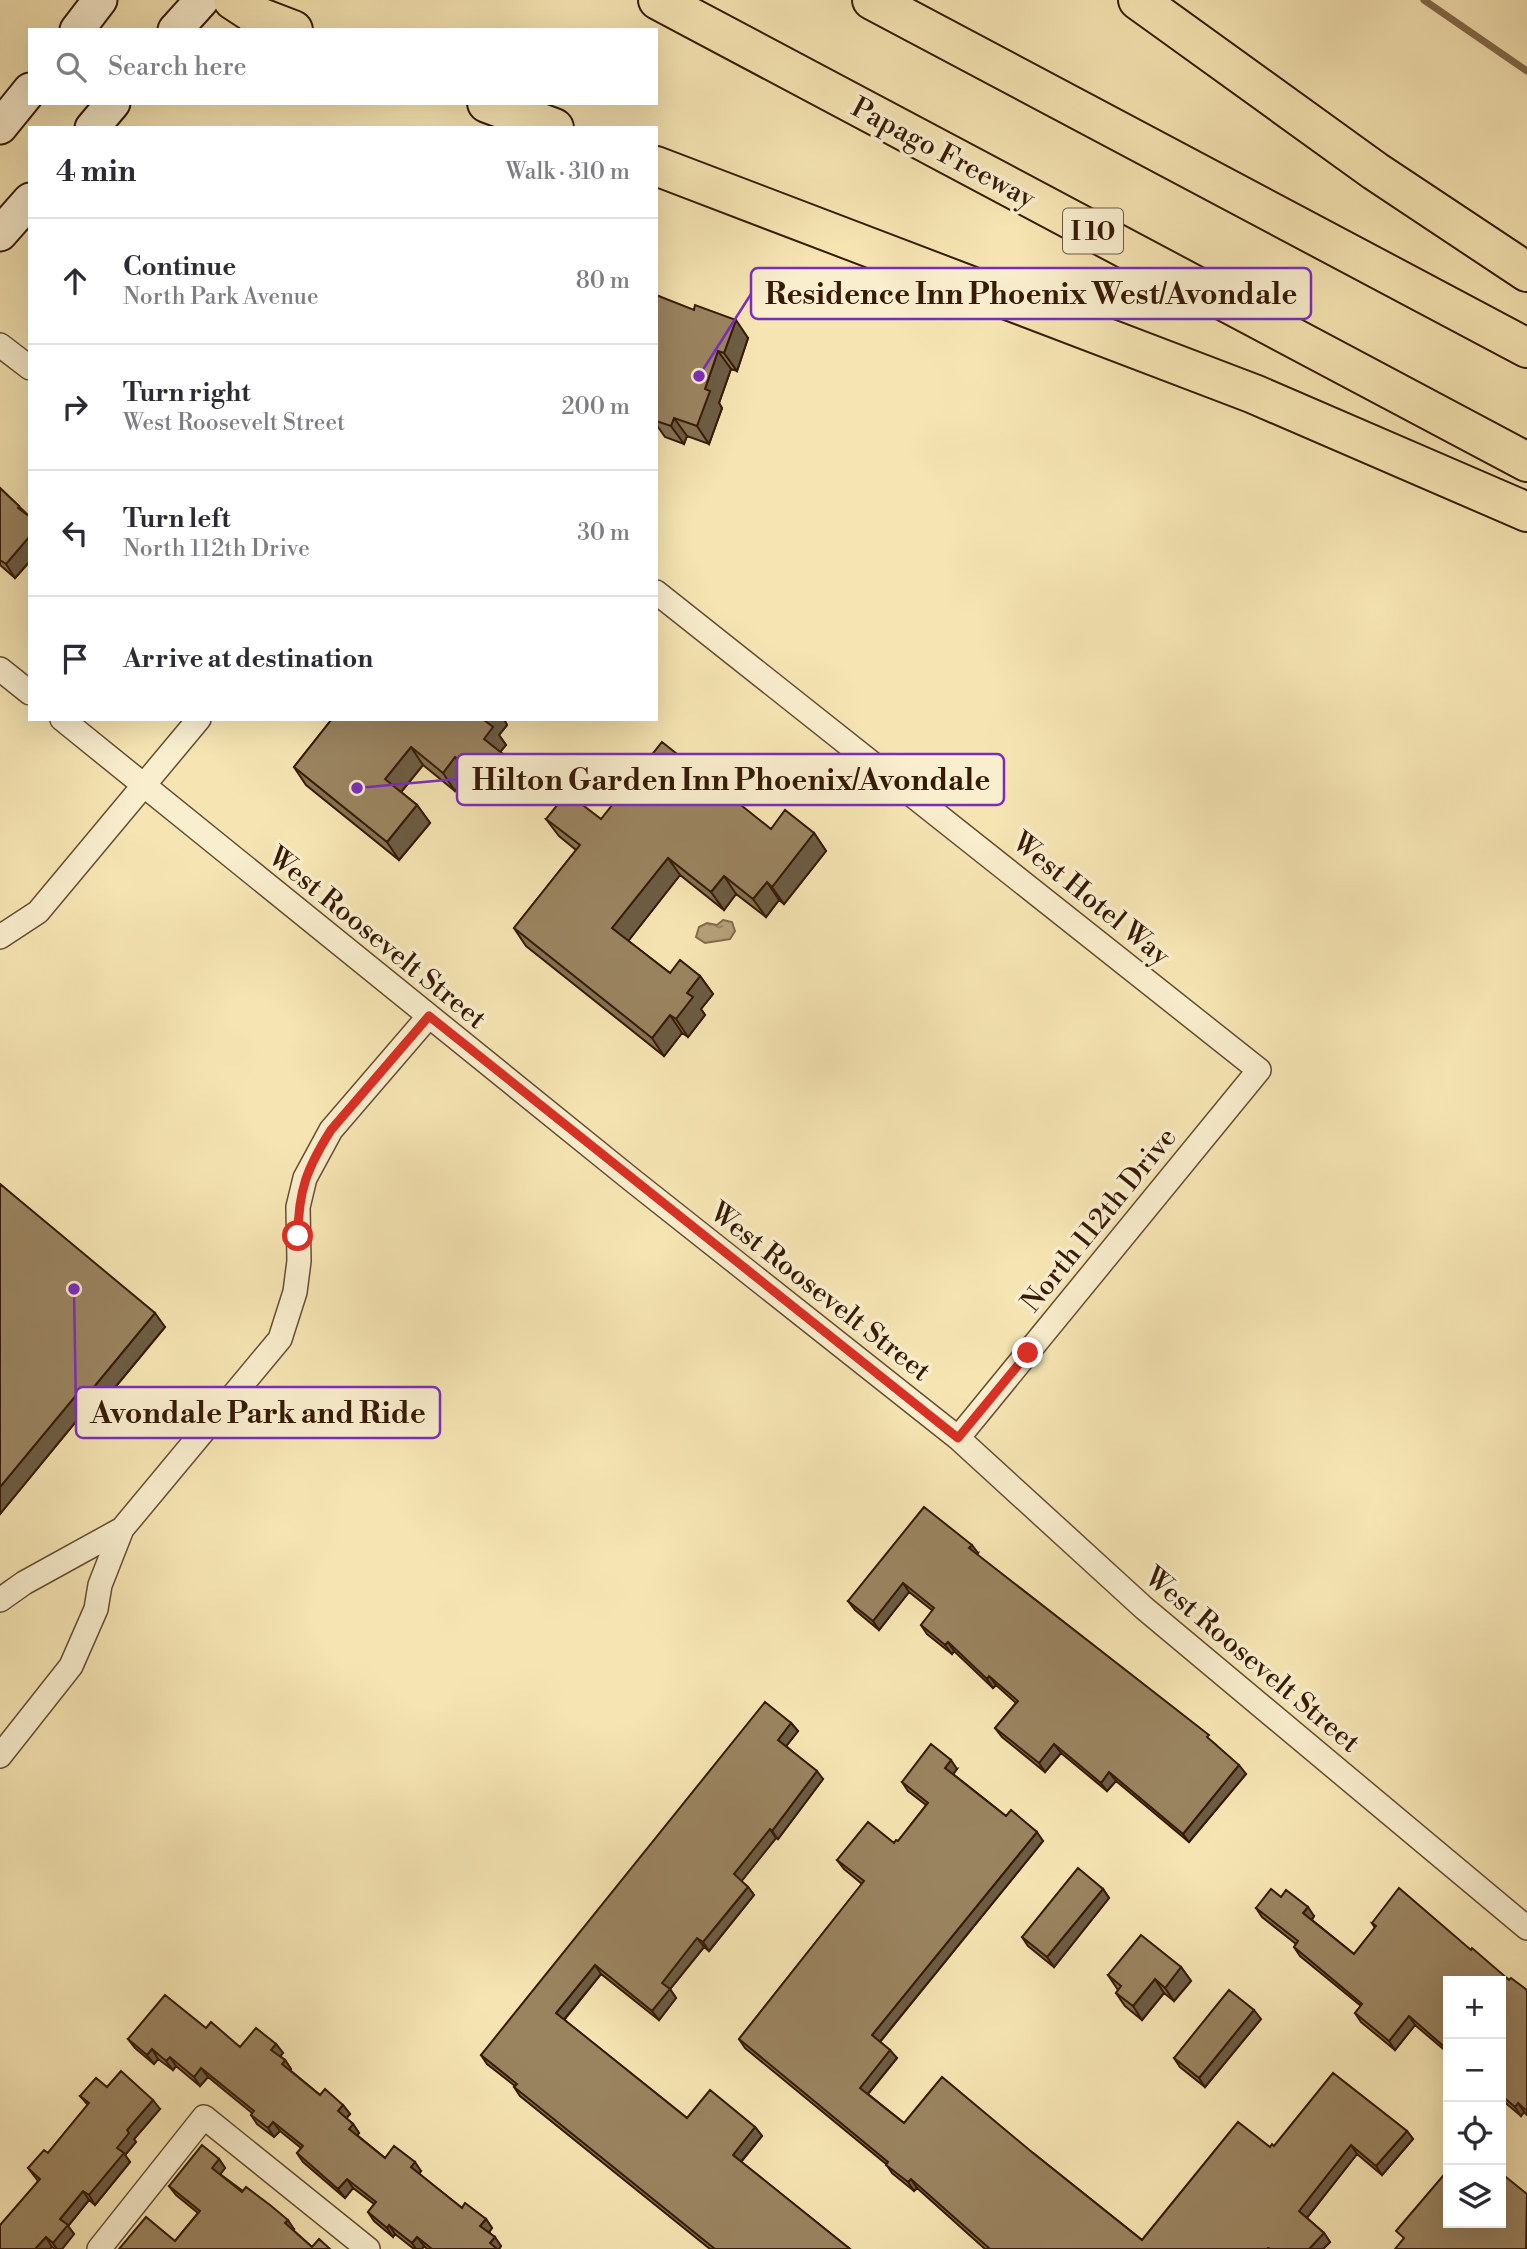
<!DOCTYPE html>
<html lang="en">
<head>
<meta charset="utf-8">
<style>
  :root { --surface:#fff; --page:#f7f7f7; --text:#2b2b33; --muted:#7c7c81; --line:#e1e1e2 }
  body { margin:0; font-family:"Libre Bodoni",serif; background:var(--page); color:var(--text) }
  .controls { position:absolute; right:21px; bottom:21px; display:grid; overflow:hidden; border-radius:0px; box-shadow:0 7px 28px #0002 }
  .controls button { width:63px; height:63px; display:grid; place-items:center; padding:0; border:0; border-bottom:2px solid var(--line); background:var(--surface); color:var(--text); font:35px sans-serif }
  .stop { position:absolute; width:21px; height:21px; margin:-16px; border:5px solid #d93025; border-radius:50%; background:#fff }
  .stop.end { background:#d93025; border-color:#fff; box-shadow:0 2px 7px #0008 }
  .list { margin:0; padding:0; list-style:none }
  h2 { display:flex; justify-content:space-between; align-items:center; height:91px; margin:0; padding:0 28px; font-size:30px }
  h2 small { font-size:23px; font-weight:400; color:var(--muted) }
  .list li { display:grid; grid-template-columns:46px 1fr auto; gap:21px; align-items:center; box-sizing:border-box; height:126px; padding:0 28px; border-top:2px solid var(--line) }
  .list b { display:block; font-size:26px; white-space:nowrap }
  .list p { margin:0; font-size:23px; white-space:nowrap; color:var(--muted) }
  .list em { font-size:23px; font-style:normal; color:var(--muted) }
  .icon { flex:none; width:38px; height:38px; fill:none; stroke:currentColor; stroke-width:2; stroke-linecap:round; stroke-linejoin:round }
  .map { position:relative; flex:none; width:1527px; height:2249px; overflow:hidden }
  .search { position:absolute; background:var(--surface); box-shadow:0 7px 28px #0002; left:28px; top:28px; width:630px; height:77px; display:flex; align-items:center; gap:18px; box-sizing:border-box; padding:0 24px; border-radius:0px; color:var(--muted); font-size:26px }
  .panel { position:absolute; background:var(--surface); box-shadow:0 7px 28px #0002; left:28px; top:126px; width:630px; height:595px; border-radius:0px }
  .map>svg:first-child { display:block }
</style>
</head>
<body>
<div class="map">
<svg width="1527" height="2249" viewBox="0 0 1527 2249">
  <defs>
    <pattern id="water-ripples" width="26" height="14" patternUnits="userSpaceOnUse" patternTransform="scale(1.75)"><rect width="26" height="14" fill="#b5a079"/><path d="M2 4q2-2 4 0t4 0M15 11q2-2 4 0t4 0" fill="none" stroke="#948261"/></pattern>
  </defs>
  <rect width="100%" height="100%" fill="#f6e5b3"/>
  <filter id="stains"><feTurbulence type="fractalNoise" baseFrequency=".00286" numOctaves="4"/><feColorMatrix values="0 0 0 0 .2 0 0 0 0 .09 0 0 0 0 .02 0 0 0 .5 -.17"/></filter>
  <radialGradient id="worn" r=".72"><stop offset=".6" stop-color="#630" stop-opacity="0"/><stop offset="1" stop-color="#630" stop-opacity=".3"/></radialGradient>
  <path fill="url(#water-ripples)" stroke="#826a4b" stroke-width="2" d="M 723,920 L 732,922 L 735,931 L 730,939 L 705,943 L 696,937 L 699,927 L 707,923 L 717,925 Z"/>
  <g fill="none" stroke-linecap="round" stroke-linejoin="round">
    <path stroke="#826a4b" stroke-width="7" d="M 1424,0 L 1527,71"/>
    <g stroke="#664d32" stroke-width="26">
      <path id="street" d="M 0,345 L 30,368
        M 656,592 L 1259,1070 L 958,1438
        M 0,669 L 30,693
        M 62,719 L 632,1180 L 958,1438 L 1144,1608 L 1527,1928
        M 0,937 L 38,912 L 199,719
        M 0,1600 L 24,1583 L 122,1529
        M 0,1756 L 71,1666 L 96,1609 L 100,1585 L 122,1529 L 280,1339 L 295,1292 L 299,1261 L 298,1207 L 305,1178 L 331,1130 L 429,1016
        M 99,2249 L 204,2117 L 368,2249"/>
    </g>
    <g stroke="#361a07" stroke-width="37">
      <path id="secondary" d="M 77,30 L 100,0
        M 175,30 L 202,0
        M 0,127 L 30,90
        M 92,128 L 113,103
        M 0,234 L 30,200"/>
    </g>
    <g stroke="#361a07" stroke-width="42">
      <path id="highway" d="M 233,0 L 259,17 L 293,30
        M 658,0 L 1527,462
        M 872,0 L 1527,348
        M 1138,0 L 1375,171 L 1527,272
        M 487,103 L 554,128
        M 656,166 L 1254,394 L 1527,512"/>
    </g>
    <use href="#street" stroke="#f9eece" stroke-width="23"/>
    <use href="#secondary" stroke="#f9eece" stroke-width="33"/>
    <use href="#highway" stroke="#f6e5b3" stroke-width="38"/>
  </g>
  <path fill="#847253" stroke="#361a07" stroke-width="2" d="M 656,295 L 748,338 L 737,371 L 731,369 L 719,403 L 722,408 L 709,444 L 687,436 L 684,444 L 665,437 L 656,424 Z
    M 0,488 L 30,517 L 30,561 L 15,578 L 0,565 Z
    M 332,719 L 504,719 L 507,725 L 499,735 L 506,745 L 500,752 L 512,761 L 524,779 L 511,796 L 482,773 L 475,781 L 468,775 L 455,791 L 423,765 L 401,792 L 417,805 L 430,823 L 399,860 L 306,785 L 294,767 Z
    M 546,819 L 601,819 L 771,829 L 814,833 L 826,851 L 784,904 L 779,900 L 766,917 L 736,894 L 724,910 L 680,875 L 628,941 L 670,973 L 700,976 L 713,994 L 701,1009 L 705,1015 L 688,1037 L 682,1033 L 664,1056 L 526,946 L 514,928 L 576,850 L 559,836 Z
    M 0,1184 L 165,1327 L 93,1414 L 87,1408 L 0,1514 Z
    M 978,1553 L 977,1555 L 1215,1744 L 1246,1774 L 1189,1842 L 1116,1781 L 1107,1791 L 1061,1753 L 1045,1772 L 1002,1737 L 995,1728 L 1016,1703 L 996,1685 L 993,1688 L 954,1651 L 952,1654 L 927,1634 L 921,1625 L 933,1611 L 909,1592 L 879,1630 L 855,1610 L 848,1601 Z
    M 791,1723 L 798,1731 L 786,1746 L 823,1779 L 778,1839 L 776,1838 L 741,1881 L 748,1887 L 754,1895 L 709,1951 L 704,1947 L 670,1989 L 676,1998 L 659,2020 L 601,1974 L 564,2020 L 687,2118 L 755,2127 L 762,2136 L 741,2162 L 850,2249 L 710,2249 L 520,2096 L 514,2087 L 515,2086 L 487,2064 L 481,2055 Z
    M 957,1769 L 953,1774 L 1006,1816 L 1043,1841 L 880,2042 L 897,2058 L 868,2094 L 904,2123 L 1033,2153 L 1142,2240 L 1270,2147 L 1407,2131 L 1413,2139 L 1382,2175 L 1357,2154 L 1307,2218 L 1324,2233 L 1330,2242 L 1323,2249 L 985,2249 L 917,2188 L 914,2191 L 892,2173 L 886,2164 L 745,2048 L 739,2039 L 862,1884 L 844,1869 L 837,1860 L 898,1841 L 926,1805 L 908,1791 L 902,1782 Z
    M 1103,1889 L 1109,1898 L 1054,1967 L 1028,1946 L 1022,1937 Z
    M 1281,1897 L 1314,1916 L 1312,1920 L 1354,1954 L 1375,1928 L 1372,1923 L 1471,1950 L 1509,1980 L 1527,1990 L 1527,2115 L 1524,2112 L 1521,2116 L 1501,2099 L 1501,1981 L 1448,1981 L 1448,2053 L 1415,2025 L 1395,2050 L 1361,2022 L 1355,2013 L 1361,2006 L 1300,1956 L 1294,1947 L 1296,1944 L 1262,1917 L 1256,1908 Z
    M 1181,1967 L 1191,1981 L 1174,2001 L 1164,1993 L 1142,2020 L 1125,2006 L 1116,1993 L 1118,1990 L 1108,1975 Z
    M 1261,2019 L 1205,2087 L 1180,2067 L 1174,2058 Z
    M 206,2028 L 240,2047 L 276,2044 L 283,2053 L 280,2056 L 285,2060 L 291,2069 L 290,2070 L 320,2095 L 343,2105 L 350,2114 L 346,2118 L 353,2124 L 359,2133 L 357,2135 L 385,2158 L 421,2171 L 419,2174 L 462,2208 L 486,2219 L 492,2228 L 489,2232 L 501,2246 L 499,2249 L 427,2249 L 424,2246 L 422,2249 L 414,2249 L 395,2234 L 393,2237 L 374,2221 L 368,2212 L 374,2204 L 353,2188 L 345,2198 L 303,2162 L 297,2153 L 301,2148 L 280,2131 L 274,2137 L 257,2124 L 251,2115 L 252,2113 L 208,2077 L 200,2086 L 176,2066 L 173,2070 L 158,2059 L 154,2064 L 135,2048 L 128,2039 Z
    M 107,2087 L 160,2109 L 134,2139 L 136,2142 L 125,2155 L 130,2162 L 95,2205 L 89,2200 L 68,2226 L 74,2234 L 62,2249 L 55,2249 L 52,2247 L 0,2249 L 38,2181 L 28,2168 L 48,2153 L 88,2105 L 80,2096 Z
    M 219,2159 L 225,2168 L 220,2174 L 294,2229 L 293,2230 L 312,2247 L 330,2249 L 175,2241 L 198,2213 L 176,2195 L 169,2186 Z"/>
  <path fill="#6c5c43" stroke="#361a07" stroke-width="2" d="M 736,320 L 748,338 L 737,371 L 724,353 Z
    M 718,351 L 731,369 L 719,403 L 722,408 L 709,444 L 697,426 L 705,389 Z
    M 674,418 L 687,436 L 684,444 L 671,426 Z
    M 30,536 L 30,561 L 15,578 L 6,564 Z
    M 485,719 L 504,719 L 507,725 L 499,735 L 506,745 L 496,757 L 484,739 Z
    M 411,747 L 423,765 L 397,797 L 385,779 Z
    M 469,755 L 482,773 L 475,781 L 463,763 Z
    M 455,757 L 468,775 L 455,791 L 443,773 Z
    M 512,761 L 524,779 L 511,796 L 498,778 Z
    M 417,805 L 430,823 L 399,860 L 387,842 Z
    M 814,833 L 826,851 L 784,904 L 772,887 Z
    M 668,858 L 680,875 L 625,945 L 612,928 Z
    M 724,876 L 736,894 L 724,910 L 711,892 Z
    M 767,882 L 779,900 L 766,917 L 753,899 Z
    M 700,976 L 713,994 L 701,1009 L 705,1015 L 688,1037 L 676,1019 L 687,993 Z
    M 670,1015 L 682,1033 L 664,1056 L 652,1038 Z
    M 155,1313 L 165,1327 L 93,1414 L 84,1399 Z
    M 77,1394 L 87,1408 L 0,1514 L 0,1487 Z
    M 972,1545 L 978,1553 L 975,1557 L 969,1548 Z
    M 903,1583 L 909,1592 L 879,1630 L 873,1621 Z
    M 948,1642 L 954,1651 L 952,1654 L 945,1645 Z
    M 989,1676 L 996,1685 L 993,1688 L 987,1679 Z
    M 791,1723 L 798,1731 L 784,1749 L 778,1740 Z
    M 1054,1744 L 1061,1753 L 1045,1772 L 1039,1763 Z
    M 951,1760 L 957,1769 L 951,1777 L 945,1768 Z
    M 1239,1765 L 1246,1774 L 1189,1842 L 1183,1834 Z
    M 817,1771 L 823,1779 L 778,1839 L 772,1831 Z
    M 1109,1772 L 1116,1781 L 1107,1791 L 1101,1783 Z
    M 770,1829 L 776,1838 L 740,1883 L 734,1874 Z
    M 1037,1832 L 1043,1841 L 878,2044 L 872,2035 Z
    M 748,1887 L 754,1895 L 709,1951 L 703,1942 Z
    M 1103,1889 L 1109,1898 L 1054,1967 L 1047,1957 Z
    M 1308,1907 L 1314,1916 L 1310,1922 L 1303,1913 Z
    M 697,1938 L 704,1947 L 670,1989 L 676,1998 L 659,2020 L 652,2011 L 662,1983 Z
    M 595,1965 L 601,1974 L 562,2022 L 556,2013 Z
    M 1181,1967 L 1191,1981 L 1174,2001 L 1165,1988 Z
    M 1155,1979 L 1164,1993 L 1142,2020 L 1133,2006 Z
    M 1254,2010 L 1261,2019 L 1205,2087 L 1199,2078 Z
    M 1409,2016 L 1415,2025 L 1395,2050 L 1389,2041 Z
    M 276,2044 L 283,2053 L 278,2059 L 271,2050 Z
    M 152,2049 L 158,2059 L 154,2064 L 147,2055 Z
    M 890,2050 L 897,2058 L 866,2096 L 860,2088 Z
    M 170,2057 L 176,2066 L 173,2070 L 166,2061 Z
    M 285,2060 L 291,2069 L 288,2073 L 282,2064 Z
    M 201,2068 L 208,2077 L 200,2086 L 194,2077 Z
    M 153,2100 L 160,2109 L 134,2139 L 136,2142 L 125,2155 L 130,2162 L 95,2205 L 89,2195 L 127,2130 Z
    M 1518,2103 L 1524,2112 L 1521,2116 L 1515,2107 Z
    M 343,2105 L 350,2114 L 345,2120 L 338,2111 Z
    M 273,2122 L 280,2131 L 274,2137 L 268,2128 Z
    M 353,2124 L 359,2133 L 355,2138 L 349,2129 Z
    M 755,2127 L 762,2136 L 739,2164 L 733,2155 Z
    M 1407,2131 L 1413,2139 L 1382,2175 L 1376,2166 Z
    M 1351,2145 L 1357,2154 L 1305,2220 L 1299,2211 Z
    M 219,2159 L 225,2168 L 218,2177 L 212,2168 Z
    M 415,2162 L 421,2171 L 417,2176 L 411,2167 Z
    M 347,2179 L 353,2188 L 345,2198 L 338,2189 Z
    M 911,2179 L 917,2188 L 914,2191 L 908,2182 Z
    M 83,2191 L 89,2200 L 68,2226 L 74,2234 L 62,2249 L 57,2249 L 53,2243 L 60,2219 Z
    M 486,2219 L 492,2228 L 487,2235 L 480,2226 Z
    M 288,2220 L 294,2229 L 291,2232 L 285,2223 Z
    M 389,2225 L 395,2234 L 393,2237 L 387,2228 Z
    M 1324,2233 L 1330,2242 L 1323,2249 L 1309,2249 Z
    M 46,2237 L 52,2247 L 50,2249 L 35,2249 Z
    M 417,2237 L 424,2246 L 422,2249 L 416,2249 L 412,2243 Z
    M 495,2237 L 501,2246 L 499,2249 L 494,2249 L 490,2243 Z"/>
  <path fill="#9a8460" stroke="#361a07" stroke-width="2" d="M 656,295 L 694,310 L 695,305 L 736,320 L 724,353 L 718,351 L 705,389 L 710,391 L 697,426 L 674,418 L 671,426 L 656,421 Z
    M 0,488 L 19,506 L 18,508 L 30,517 L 30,536 L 6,564 L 0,560 Z
    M 332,719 L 485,719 L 484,720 L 493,727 L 484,739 L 512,761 L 498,778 L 469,755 L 463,763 L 455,757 L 443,773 L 411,747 L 385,779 L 417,805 L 387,842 L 294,767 Z
    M 662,742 L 771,829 L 785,810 L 814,833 L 772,887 L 767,882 L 753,899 L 724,876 L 711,892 L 668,858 L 612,928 L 670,973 L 680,960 L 700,976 L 687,993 L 693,997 L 676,1019 L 670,1015 L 652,1038 L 514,928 L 580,845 L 546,819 L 567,793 L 601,819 Z
    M 0,1184 L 155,1313 L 84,1399 L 77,1394 L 0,1487 Z
    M 924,1507 L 972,1545 L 969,1548 L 1209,1735 L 1207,1737 L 1239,1765 L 1183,1834 L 1109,1772 L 1101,1783 L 1054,1744 L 1039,1763 L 995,1728 L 1018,1701 L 989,1676 L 987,1679 L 948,1642 L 945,1645 L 921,1625 L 934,1608 L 903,1583 L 873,1621 L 848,1601 Z
    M 765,1702 L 791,1723 L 778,1740 L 817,1771 L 772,1831 L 770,1829 L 734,1874 L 748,1887 L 703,1942 L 697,1938 L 662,1983 L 670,1989 L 652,2011 L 595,1965 L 556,2013 L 687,2118 L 710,2090 L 755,2127 L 733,2155 L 850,2249 L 715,2249 L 514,2087 L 517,2084 L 481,2055 Z
    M 931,1744 L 951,1760 L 945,1768 L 1006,1816 L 1011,1810 L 1037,1832 L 872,2035 L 890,2050 L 860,2088 L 904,2123 L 942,2077 L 1033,2153 L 1142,2240 L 1238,2122 L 1270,2147 L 1272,2144 L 1274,2146 L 1333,2073 L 1407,2131 L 1376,2166 L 1351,2145 L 1299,2211 L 1324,2233 L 1309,2249 L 1270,2249 L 1268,2248 L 1267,2249 L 990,2249 L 911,2179 L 908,2182 L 886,2165 L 888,2162 L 739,2039 L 864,1881 L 837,1860 L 868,1822 L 894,1843 L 896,1840 L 898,1841 L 928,1803 L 902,1782 Z
    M 1078,1868 L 1103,1889 L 1047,1957 L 1022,1937 Z
    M 1399,1888 L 1471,1950 L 1472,1948 L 1509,1980 L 1511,1978 L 1527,1990 L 1527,2111 L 1518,2103 L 1515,2107 L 1501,2095 L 1501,1981 L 1448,1981 L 1448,2050 L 1409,2016 L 1389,2041 L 1355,2013 L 1362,2004 L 1294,1947 L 1298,1941 L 1256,1908 L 1271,1889 L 1281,1897 L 1286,1890 L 1308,1907 L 1303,1913 L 1354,1954 L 1376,1926 L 1372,1923 Z
    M 1141,1935 L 1181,1967 L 1165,1988 L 1155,1979 L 1133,2006 L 1116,1993 L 1121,1986 L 1108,1975 Z
    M 1229,1990 L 1254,2010 L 1199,2078 L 1174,2058 Z
    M 165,1995 L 206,2028 L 211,2022 L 240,2047 L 256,2028 L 276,2044 L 271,2050 L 285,2060 L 282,2064 L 320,2095 L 325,2089 L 343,2105 L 338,2111 L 353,2124 L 349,2129 L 385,2158 L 394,2146 L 415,2162 L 411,2167 L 462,2208 L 465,2203 L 486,2219 L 480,2226 L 495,2237 L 490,2243 L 497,2249 L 432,2249 L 417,2237 L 412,2243 L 389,2225 L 387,2228 L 368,2212 L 376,2202 L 347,2179 L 338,2189 L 297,2153 L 303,2146 L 273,2122 L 268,2128 L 251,2115 L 254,2111 L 201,2068 L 194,2077 L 170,2057 L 166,2061 L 152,2049 L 147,2055 L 128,2039 Z
    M 121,2071 L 153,2100 L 127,2130 L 129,2133 L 117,2148 L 124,2153 L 89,2195 L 83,2191 L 60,2219 L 68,2225 L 53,2243 L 46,2237 L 35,2249 L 0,2249 L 0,2225 L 40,2179 L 28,2168 L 44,2150 L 48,2153 L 89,2103 L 80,2096 L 96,2078 L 107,2087 Z
    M 202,2145 L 219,2159 L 212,2168 L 242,2192 L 246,2187 L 270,2205 L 288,2220 L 285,2223 L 312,2247 L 319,2239 L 330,2249 L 119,2249 L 146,2217 L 175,2241 L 200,2211 L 169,2186 Z
    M 1448,2170 L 1448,2223 L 1501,2223 L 1501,2173 L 1527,2194 L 1526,2249 L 1395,2249 L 1404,2238 L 1396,2231 Z"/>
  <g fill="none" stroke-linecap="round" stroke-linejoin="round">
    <path stroke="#d93025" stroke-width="9" d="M 298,1236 C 298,1191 307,1168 331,1130 L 429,1016 L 958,1438 L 1028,1353"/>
  </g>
  <g text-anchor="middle" stroke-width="7" stroke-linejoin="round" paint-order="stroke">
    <rect fill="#f9eece" stroke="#705a43" stroke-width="2" x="1063" y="208.5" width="60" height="45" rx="5"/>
    <g font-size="26" font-weight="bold" fill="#361a07">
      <text x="1093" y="240">I 10</text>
    </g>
    <g font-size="28" fill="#361a07" stroke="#f9eece">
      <text transform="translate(944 152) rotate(28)" y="10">Papago Freeway</text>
      <text transform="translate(1092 898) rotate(39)" y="10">West Hotel Way</text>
      <text transform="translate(378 937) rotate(39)" y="10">West Roosevelt Street</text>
      <text transform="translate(1098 1219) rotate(-51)" y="10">North 112th Drive</text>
      <text transform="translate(821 1291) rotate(38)" y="10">West Roosevelt Street</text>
      <text transform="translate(1253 1659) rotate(40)" y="10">West Roosevelt Street</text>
    </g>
  </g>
  <path fill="none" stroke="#7b2cbf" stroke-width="2.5" d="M699 376L751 294M357 788L457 779M74 1289L76 1412"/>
  <g fill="#7b2cbf" stroke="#f9eece" stroke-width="2.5">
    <circle cx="699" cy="376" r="7"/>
    <circle cx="357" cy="788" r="7"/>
    <circle cx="74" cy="1289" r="7"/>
  </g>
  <g fill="#f9eece" stroke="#7b2cbf" stroke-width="2.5">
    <rect x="751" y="268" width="560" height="51" rx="7"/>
    <rect x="457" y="754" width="547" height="51" rx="7"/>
    <rect x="76" y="1387" width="364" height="51" rx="7"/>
  </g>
  <g font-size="30" text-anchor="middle" font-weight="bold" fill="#361a07">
    <text x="1031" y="304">Residence Inn Phoenix West/Avondale</text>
    <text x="731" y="790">Hilton Garden Inn Phoenix/Avondale</text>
    <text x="258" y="1423">Avondale Park and Ride</text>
  </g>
  <rect width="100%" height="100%" filter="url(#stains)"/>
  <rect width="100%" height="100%" fill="url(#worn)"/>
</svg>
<div class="controls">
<button>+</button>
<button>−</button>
<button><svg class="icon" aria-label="locate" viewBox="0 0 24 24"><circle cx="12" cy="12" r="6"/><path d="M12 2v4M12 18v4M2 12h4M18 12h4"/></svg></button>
<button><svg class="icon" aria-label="layers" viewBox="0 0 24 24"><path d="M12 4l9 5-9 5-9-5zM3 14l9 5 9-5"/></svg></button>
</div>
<div class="stop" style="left:298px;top:1236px"></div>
<div class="stop end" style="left:1028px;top:1353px"></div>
<div class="search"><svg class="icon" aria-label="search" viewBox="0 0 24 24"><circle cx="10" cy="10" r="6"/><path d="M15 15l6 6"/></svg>Search here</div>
<section class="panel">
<h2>4 min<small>Walk · 310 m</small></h2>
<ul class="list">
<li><svg class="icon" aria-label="ahead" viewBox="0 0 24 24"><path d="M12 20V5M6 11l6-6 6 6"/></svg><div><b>Continue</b><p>North Park Avenue</p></div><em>80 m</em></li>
<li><svg class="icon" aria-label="right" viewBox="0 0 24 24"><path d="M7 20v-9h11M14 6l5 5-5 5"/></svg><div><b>Turn right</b><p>West Roosevelt Street</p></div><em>200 m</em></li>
<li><svg class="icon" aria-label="left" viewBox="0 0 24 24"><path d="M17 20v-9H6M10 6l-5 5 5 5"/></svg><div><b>Turn left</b><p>North 112th Drive</p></div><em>30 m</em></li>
<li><svg class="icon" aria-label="arrive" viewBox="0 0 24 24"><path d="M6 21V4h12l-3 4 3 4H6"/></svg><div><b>Arrive at destination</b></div></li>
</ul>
</section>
</div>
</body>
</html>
